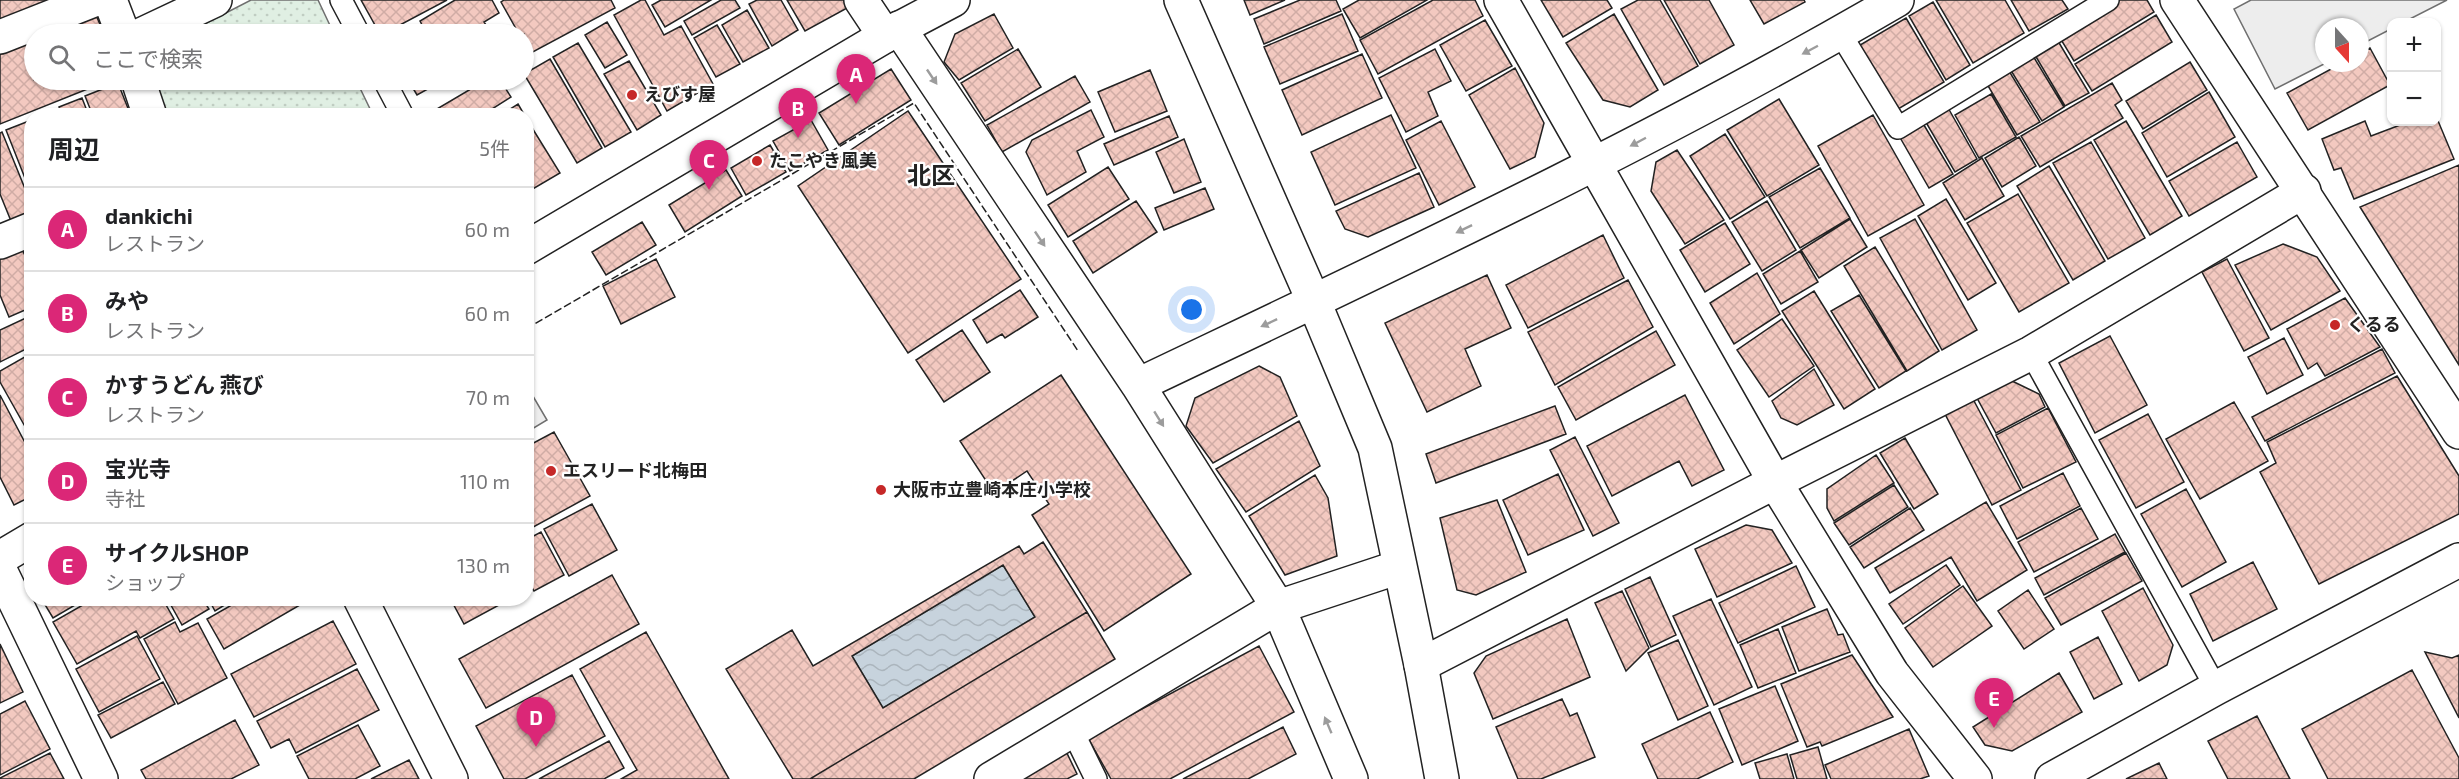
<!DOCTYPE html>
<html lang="ja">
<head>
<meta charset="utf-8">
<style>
  :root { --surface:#fff; --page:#f6f6f6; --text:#202124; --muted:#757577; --line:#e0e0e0; --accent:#db2777 }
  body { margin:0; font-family:"Exo 2","Noto Sans JP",sans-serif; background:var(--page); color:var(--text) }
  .controls { position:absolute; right:18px; top:18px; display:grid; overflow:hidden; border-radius:12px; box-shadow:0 2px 4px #0004 }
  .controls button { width:54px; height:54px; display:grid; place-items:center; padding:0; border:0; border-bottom:2px solid var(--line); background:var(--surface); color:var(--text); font:30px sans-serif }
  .compass { position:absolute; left:2315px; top:18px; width:54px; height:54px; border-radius:50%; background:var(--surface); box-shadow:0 2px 4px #0004; rotate:159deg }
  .you { position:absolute; left:1192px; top:310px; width:21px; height:21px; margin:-15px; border:4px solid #fff; border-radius:50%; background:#1a73e8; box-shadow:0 0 0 9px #1a73e833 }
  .badge { display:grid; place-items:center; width:39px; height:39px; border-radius:50%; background:var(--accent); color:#fff; font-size:20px; font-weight:700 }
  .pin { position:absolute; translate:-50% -50px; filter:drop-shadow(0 2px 3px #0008) }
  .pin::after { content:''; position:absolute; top:32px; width:21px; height:18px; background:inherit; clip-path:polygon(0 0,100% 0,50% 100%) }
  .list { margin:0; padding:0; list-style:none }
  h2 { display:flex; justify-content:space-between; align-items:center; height:78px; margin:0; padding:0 24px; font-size:26px }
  h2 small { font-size:20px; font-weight:400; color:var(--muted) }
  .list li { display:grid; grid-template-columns:39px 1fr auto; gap:18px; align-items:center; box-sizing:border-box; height:84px; padding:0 24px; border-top:2px solid var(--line) }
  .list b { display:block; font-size:22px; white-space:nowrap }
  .list p { margin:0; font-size:20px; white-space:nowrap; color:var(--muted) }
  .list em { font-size:20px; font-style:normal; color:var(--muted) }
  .icon { flex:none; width:33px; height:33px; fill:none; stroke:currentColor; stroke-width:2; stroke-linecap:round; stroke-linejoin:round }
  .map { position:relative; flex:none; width:2459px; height:779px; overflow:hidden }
  .search { position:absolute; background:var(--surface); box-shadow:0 2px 4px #0004; left:24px; top:24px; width:510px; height:66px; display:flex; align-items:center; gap:15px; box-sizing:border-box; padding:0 21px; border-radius:33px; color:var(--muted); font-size:22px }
  .panel { position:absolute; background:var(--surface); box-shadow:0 2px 4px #0004; left:24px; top:108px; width:510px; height:498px; border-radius:24px }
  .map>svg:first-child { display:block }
</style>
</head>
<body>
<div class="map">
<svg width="2459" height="779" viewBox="0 0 2459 779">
  <defs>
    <pattern id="park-dots" width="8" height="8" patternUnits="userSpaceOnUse" patternTransform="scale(1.5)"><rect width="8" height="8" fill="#e0efe3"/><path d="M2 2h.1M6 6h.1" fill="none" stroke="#c0cdc2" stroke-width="1.8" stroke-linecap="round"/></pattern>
    <pattern id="water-waves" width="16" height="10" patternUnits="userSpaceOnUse" patternTransform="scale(1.5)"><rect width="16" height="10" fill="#c7d3dd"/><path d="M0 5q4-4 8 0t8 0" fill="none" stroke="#abb5bd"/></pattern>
    <pattern id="building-cross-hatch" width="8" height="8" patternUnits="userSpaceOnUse" patternTransform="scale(1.5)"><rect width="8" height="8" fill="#f3c9c0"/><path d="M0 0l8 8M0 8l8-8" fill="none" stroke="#d0aca5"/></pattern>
  </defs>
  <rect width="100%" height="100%" fill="#fff"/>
  <path fill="url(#park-dots)" stroke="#6f6f6f" stroke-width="1.5" d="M 251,0 L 318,0 L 334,34 L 185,34 Z
    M 153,80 L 356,80 L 373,115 L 167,115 Z"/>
  <path fill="#ededed" stroke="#6f6f6f" stroke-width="1.5" d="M 2251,0 L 2447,0 L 2404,22 L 2392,22 L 2391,29 L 2360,45 L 2360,27 L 2324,27 L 2326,63 L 2275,89 L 2234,9 Z
    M 527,386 L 547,420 L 527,432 L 526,432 Z"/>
  <path fill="url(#water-waves)" stroke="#6f6f6f" stroke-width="1.5" d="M 1003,565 L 1035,617 L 883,708 L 852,656 Z"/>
  <path fill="url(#building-cross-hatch)" stroke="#222" stroke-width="1.5" fill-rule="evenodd" d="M 0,0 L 54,0 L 0,21 Z
    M 361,0 L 447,0 L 383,34 L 380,34 Z
    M 455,0 L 492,0 L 499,13 L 484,22 L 492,34 L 427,34 L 420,21 Z
    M 504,0 L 611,0 L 615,8 L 529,54 L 524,43 L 524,34 L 519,34 L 501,2 Z
    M 641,0 L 645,0 L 664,35 L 681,26 L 713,84 L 667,111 L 614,15 Z
    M 661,0 L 711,0 L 665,27 L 652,5 Z
    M 721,0 L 735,0 L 740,8 L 692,35 L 684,21 Z
    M 757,0 L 781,0 L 798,30 L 772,46 L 749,4 Z
    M 787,0 L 845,0 L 849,7 L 805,31 Z
    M 1244,0 L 1285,0 L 1250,15 Z
    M 1300,0 L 1336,0 L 1341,11 L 1264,44 L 1254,19 Z
    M 1359,0 L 1427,0 L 1360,38 L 1343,9 Z
    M 1433,0 L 1475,0 L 1483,16 L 1378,74 L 1360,40 Z
    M 1541,0 L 1607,0 L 1612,8 L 1563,37 Z
    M 1638,0 L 1660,0 L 1698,66 L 1664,85 L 1621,9 Z
    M 1664,0 L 1709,0 L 1734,45 L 1700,64 Z
    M 1750,0 L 1804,0 L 1805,2 L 1764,24 Z
    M 1936,0 L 2005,0 L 2024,33 L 1973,63 Z
    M 2011,0 L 2062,0 L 2068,9 L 2029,31 Z
    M 2112,0 L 2147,0 L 2154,12 L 2074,61 L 2057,33 Z
    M 1933,2 L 1970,65 L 1946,80 L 1909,16 Z
    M 93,8 L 104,34 L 34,34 L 34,80 L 110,80 L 0,124 L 0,45 Z
    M 747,10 L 769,48 L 743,62 L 722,25 Z
    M 994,14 L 1013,48 L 959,80 L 944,62 L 955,34 Z
    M 1342,14 L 1358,51 L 1280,84 L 1264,47 Z
    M 1614,14 L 1658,90 L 1630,107 L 1603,100 L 1566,43 Z
    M 2156,15 L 2172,42 L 2092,91 L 2075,64 Z
    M 1906,18 L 1944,82 L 1893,112 L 1855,48 Z
    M 1485,20 L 1512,66 L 1466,91 L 1440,45 Z
    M 607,22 L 627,55 L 605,68 L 585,35 Z
    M 717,25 L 740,64 L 716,77 L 694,38 Z
    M 2055,36 L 2089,93 L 2065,106 L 2032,50 Z
    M 578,43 L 631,132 L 605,147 L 553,57 Z
    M 2370,48 L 2390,85 L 2308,130 L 2287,93 L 2342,63 L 2360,63 L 2360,53 Z
    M 1018,49 L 1041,87 L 985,121 L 961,83 Z
    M 1435,49 L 1451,81 L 1428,92 L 1438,116 L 1406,132 L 1379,78 Z
    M 2030,51 L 2064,107 L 2042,121 L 2007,64 Z
    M 1362,54 L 1382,98 L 1302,135 L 1282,90 Z
    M 550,59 L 602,148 L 577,163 L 524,74 Z
    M 629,61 L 661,115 L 637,130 L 604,74 Z
    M 2190,62 L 2207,90 L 2143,129 L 2126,101 Z
    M 2006,66 L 2040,122 L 2017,135 L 1984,79 Z
    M 1515,68 L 1544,123 L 1535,157 L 1510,169 L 1469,95 Z
    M 891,69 L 911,100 L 839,145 L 819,113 Z
    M 1150,70 L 1167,111 L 1115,132 L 1098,92 Z
    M 1075,76 L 1090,102 L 1002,152 L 987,125 Z
    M 408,80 L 444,80 L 417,95 Z
    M 486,80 L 500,80 L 511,97 L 481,116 L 425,116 Z
    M 118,83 L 131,116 L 93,116 L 85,96 Z
    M 2112,83 L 2122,100 L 2115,105 L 2123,118 L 2040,167 L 2021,136 Z
    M 2209,92 L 2235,137 L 2167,177 L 2142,133 Z
    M 1991,94 L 2016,137 L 1979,158 L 1955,115 Z
    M 82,98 L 89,116 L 62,116 L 59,107 Z
    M 1779,99 L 1819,165 L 1767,196 L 1727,130 Z
    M 518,104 L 525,116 L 499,116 Z
    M 1947,106 L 1977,159 L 1955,172 L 1924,119 Z
    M 1091,110 L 1104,137 L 1077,151 L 1086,172 L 1047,195 L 1026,152 L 1032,140 Z
    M 908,111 L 1021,279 L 908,353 L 798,186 Z
    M 1391,115 L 1416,168 L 1335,205 L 1311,152 Z
    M 1873,115 L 1924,205 L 1868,236 L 1818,146 Z
    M 1169,116 L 1178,137 L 1114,165 L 1104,144 Z
    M 2436,116 L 2454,159 L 2354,199 L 2341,168 L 2334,170 L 2322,139 L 2365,121 L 2371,136 L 2408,122 L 2436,122 Z
    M 526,118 L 560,173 L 531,190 L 526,183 Z
    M 811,120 L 828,150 L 790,171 L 773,141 Z
    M 1921,120 L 1953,174 L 1929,188 L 1898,134 Z
    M 29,121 L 32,127 L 32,196 L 6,130 Z
    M 1441,121 L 1475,187 L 1439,205 L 1406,140 Z
    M 2126,121 L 2182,216 L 2150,235 L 2094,140 Z
    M 2,132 L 32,206 L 32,213 L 11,221 L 0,194 L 0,133 Z
    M 1725,134 L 1765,197 L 1730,219 L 1690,156 Z
    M 2019,137 L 2036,166 L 2002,187 L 1985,158 Z
    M 1184,139 L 1201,182 L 1174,193 L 1156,152 Z
    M 2091,142 L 2145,238 L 2108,259 L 2053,163 Z
    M 2237,142 L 2257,177 L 2189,216 L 2169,181 Z
    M 770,145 L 786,172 L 746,195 L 731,168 Z
    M 1677,150 L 1724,220 L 1685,244 L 1651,191 L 1656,162 Z
    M 1982,158 L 2004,196 L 1965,220 L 1943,183 Z
    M 2459,165 L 2459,365 L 2360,207 Z
    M 2049,166 L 2105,261 L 2073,280 L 2017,186 Z
    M 1108,167 L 1129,199 L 1068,237 L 1048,205 Z
    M 1820,168 L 1850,218 L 1800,248 L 1769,197 Z
    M 726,170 L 742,196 L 685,232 L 669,205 Z
    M 1419,173 L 1434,207 L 1368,237 L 1345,229 L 1336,211 Z
    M 1205,188 L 1214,209 L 1164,230 L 1155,208 Z
    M 2018,194 L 2069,283 L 2019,312 L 1967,223 Z
    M 1946,199 L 1996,283 L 1968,300 L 1918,216 Z
    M 1136,201 L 1157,232 L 1093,273 L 1073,241 Z
    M 1767,201 L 1796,250 L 1762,271 L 1732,222 Z
    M 1850,219 L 1867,247 L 1819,278 L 1801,250 Z
    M 1915,219 L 1977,330 L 1942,350 L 1880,238 Z
    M 642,222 L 656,245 L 606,275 L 592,252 Z
    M 1725,223 L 1750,264 L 1705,292 L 1680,250 Z
    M 1603,235 L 1624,278 L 1528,328 L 1506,285 Z
    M 19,243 L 32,270 L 32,307 L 9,317 L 0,295 L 0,251 Z
    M 2283,244 L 2317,257 L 2340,291 L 2271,330 L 2235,265 Z
    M 1875,247 L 1939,351 L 1907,371 L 1844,266 Z
    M 1800,251 L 1818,282 L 1781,304 L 1763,274 Z
    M 656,259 L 675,297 L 621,324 L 603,286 Z
    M 2227,259 L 2269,338 L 2244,351 L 2202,272 Z
    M 1757,273 L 1780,314 L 1734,344 L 1710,303 Z
    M 1487,275 L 1511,328 L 1465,349 L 1481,386 L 1427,412 L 1385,323 Z
    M 1628,280 L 1653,327 L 1555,385 L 1528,332 Z
    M 1020,290 L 1038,317 L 1005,338 L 1002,334 L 987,343 L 973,320 Z
    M 1814,291 L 1875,389 L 1844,409 L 1782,311 Z
    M 1859,295 L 1906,371 L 1879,388 L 1831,311 Z
    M 2345,298 L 2380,347 L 2325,376 L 2317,363 L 2308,369 L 2287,329 Z
    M 28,317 L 32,324 L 32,346 L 0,362 L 0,330 Z
    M 1782,319 L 1814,366 L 1769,397 L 1737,350 Z
    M 962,330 L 990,372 L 944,402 L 916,360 Z
    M 1656,331 L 1675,365 L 1576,420 L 1558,387 Z
    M 2110,336 L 2147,405 L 2095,433 L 2059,363 Z
    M 2284,338 L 2303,375 L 2267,394 L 2248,357 Z
    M 2382,349 L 2395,373 L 2265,441 L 2252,417 Z
    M 30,354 L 32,357 L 32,439 L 0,382 L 0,371 Z
    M 1259,366 L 1280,377 L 1297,416 L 1213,463 L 1186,426 L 1195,398 Z
    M 1814,369 L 1834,405 L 1797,425 L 1781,418 L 1772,401 Z
    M 1061,375 L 1191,574 L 1104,631 L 1032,515 L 1049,504 L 1027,471 L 994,493 L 960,441 Z
    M 2397,376 L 2459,476 L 2459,514 L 2319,584 L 2260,472 L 2276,463 L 2267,442 Z
    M 2010,380 L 2039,394 L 2045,407 L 1996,433 L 1977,398 Z
    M 0,395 L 32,456 L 32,496 L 14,505 L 0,477 Z
    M 1685,395 L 1724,470 L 1692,486 L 1679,461 L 1612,496 L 1587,446 Z
    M 1973,399 L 2021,490 L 1992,505 L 1945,414 Z
    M 2234,402 L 2268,461 L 2200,499 L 2166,439 Z
    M 1555,406 L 1566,434 L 1436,483 L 1426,454 Z
    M 2048,408 L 2076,462 L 2023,488 L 1996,435 Z
    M 2148,414 L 2184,482 L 2136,508 L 2099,440 Z
    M 1299,421 L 1320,466 L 1246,512 L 1216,469 Z
    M 554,432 L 590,496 L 526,531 L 526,447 Z
    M 1575,437 L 1619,523 L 1593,536 L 1550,450 Z
    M 1905,438 L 1938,494 L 1914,509 L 1880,453 Z
    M 1876,455 L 1894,483 L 1834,521 L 1827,508 L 1827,489 Z
    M 2063,473 L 2080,506 L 2017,539 L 2000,506 Z
    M 1558,474 L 1584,530 L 1528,555 L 1503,500 Z
    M 1315,475 L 1328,498 L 1337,556 L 1285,575 L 1249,516 Z
    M 1894,485 L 1908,507 L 1849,545 L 1834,523 Z
    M 2186,489 L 2226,562 L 2182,587 L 2141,514 Z
    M 1497,500 L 1526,572 L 1476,595 L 1457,590 L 1440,518 Z
    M 1986,502 L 2027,570 L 1977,601 L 1951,557 L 1890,593 L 1875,568 Z
    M 592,504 L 617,550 L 569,576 L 544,529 Z
    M 1910,508 L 1924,530 L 1864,568 L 1850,547 Z
    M 2081,508 L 2098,539 L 2034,572 L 2018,542 Z
    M 1746,525 L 1772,530 L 1792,563 L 1717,597 L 1695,549 Z
    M 541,532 L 564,575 L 534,591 L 526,577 L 526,540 Z
    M 2115,534 L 2125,552 L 2044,595 L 2035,578 Z
    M 1043,542 L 1087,612 L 810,779 L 793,779 L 726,669 L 792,630 L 813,666 L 1019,546 L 1024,554 ZM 1003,565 L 1035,617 L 883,708 L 852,656 Z
    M 2126,553 L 2142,581 L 2061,625 L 2045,598 Z
    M 2253,562 L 2277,609 L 2213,641 L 2190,594 Z
    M 1946,565 L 1960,585 L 1903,624 L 1889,604 Z
    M 1796,566 L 1815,607 L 1738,643 L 1719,603 Z
    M 612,575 L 639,624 L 486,708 L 459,659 Z
    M 1650,577 L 1676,635 L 1651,647 L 1625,589 Z
    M 1963,586 L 1992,626 L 1933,667 L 1905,628 Z
    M 2143,588 L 2173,645 L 2167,665 L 2139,681 L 2102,611 Z
    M 2028,590 L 2054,629 L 2024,649 L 1998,611 Z
    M 1622,591 L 1649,648 L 1626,671 L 1595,603 Z
    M 41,598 L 87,598 L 53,618 Z
    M 95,598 L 162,598 L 174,619 L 140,638 L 136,631 L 77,664 L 53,622 Z
    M 167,598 L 202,598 L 209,609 L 182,625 Z
    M 208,598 L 236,598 L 215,611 Z
    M 244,598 L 312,598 L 224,649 L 207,619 Z
    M 450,598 L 498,598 L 501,604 L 464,624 Z
    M 1711,599 L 1752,687 L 1714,705 L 1673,616 Z
    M 1827,609 L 1838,635 L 1843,634 L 1850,652 L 1799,671 L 1782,627 Z
    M 1087,612 L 1115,659 L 914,779 L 810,779 Z
    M 1567,619 L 1590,677 L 1493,719 L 1474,673 L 1486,656 Z
    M 333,621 L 356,664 L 254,717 L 231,674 Z
    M 175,622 L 180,632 L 198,623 L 227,678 L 178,704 L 144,639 Z
    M 1778,629 L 1796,673 L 1758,688 L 1740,645 Z
    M 646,632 L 729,779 L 621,779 L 637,770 L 580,669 Z
    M 137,636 L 160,679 L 99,712 L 76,669 Z
    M 2098,637 L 2122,684 L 2094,699 L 2070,652 Z
    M 1678,640 L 1708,706 L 1678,720 L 1648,653 Z
    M 0,644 L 23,692 L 0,703 Z
    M 1259,646 L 1294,712 L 1170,779 L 1111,779 L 1088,738 Z
    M 2425,652 L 2452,658 L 2459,655 L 2459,718 Z
    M 1852,655 L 1893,717 L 1822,746 L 1820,742 L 1807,747 L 1781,684 Z
    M 357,669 L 379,710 L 296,753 L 289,739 L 271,748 L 257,721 Z
    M 2412,670 L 2459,758 L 2459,779 L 2328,779 L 2302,729 Z
    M 2059,673 L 2082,712 L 2012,751 L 1985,745 L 1973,727 Z
    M 572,675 L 605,736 L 525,779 L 504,779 L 476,726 Z
    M 163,682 L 175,704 L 111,738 L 98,715 Z
    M 1775,686 L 1798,741 L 1742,765 L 1719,709 Z
    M 1562,699 L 1570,716 L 1577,713 L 1595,757 L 1541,779 L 1518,779 L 1496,727 Z
    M 25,701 L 50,749 L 0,775 L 0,714 Z
    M 1710,712 L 1733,762 L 1697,779 L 1658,779 L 1642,744 Z
    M 2257,716 L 2290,779 L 2228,779 L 2208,741 Z
    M 235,720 L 259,765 L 231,779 L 146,779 L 141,770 Z
    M 358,725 L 380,766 L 355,779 L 309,779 L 297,756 Z
    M 1283,727 L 1296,754 L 1248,779 L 1183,779 Z
    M 1909,729 L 1929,776 L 1920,779 L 1831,779 L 1825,765 Z
    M 609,741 L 624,768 L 604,779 L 539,779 Z
    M 1064,747 L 1077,774 L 1067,779 L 998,779 Z
    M 1818,747 L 1827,779 L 1797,779 L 1790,755 Z
    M 50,753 L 64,779 L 0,779 L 0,778 Z
    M 1787,754 L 1794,779 L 1760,779 L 1755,763 Z
    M 409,760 L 419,779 L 371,779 Z
    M 2159,763 L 2167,779 L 2126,779 Z"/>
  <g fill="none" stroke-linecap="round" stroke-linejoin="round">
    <g stroke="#222" stroke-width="24">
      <path id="service" d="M 341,0 L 359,34
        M 1840,33 L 1898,128 L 2108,0
        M 384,80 L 403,116
        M 2031,353 L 2216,688
        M 1072,730 L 1096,779"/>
    </g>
    <g stroke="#222" stroke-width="36">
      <path id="minor" d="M 110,0 L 123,34
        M 861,0 L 885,36
        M 899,28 L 1138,385 L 1278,607 L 1351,779
        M 143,34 L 215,0
        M 0,37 L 94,0
        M 138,80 L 150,116
        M 0,242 L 32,229
        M 1138,385 C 1394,263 1652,143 1897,0
        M 0,570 L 101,779
        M 360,598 L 451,779
        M 1421,665 L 1775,482 L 2031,353 L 2304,191
        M 991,779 L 1278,607 L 1399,567
        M 2052,779 L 2216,688 L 2459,560"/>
    </g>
    <g stroke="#222" stroke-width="36">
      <path id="tertiary" d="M 1181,0 L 1314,302 L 1375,448 L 1421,665 L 1442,779
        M 1501,0 L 1775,482 L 1892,673 L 1975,779
        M 2177,0 L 2459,432
        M 526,248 L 885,36 L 953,0
        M 0,558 L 32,539"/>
    </g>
    <use href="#service" stroke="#fff" stroke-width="21"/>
    <use href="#minor" stroke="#fff" stroke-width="33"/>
    <use href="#tertiary" stroke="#fff" stroke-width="33"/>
    <path stroke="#222" stroke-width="1.5" stroke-dasharray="8 3" stroke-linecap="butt" d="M 526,329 L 914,103 L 1078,351"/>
  </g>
  <defs><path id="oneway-solid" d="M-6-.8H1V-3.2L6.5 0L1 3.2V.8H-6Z" transform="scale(1.5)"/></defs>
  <g fill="#9c9c9c">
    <use href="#oneway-solid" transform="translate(1810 50) rotate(152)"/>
    <use href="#oneway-solid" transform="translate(932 77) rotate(56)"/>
    <use href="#oneway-solid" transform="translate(1638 142) rotate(152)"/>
    <use href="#oneway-solid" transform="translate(1464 229) rotate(154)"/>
    <use href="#oneway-solid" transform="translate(1040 239) rotate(56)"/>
    <use href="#oneway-solid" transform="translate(1269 323) rotate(155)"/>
    <use href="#oneway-solid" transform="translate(1159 419) rotate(58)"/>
    <use href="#oneway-solid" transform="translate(1328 725) rotate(-113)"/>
  </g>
  <g fill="#c62828" stroke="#fff" stroke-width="2">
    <circle cx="632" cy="95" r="6"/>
    <circle cx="757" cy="161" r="6"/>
    <circle cx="2335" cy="325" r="6"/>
    <circle cx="551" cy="471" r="6"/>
    <circle cx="881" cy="490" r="6"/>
  </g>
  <g text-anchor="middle" stroke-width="4.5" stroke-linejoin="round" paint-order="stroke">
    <g font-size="18" font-weight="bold" fill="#222" stroke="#fff" text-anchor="start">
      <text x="644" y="101">えびす屋</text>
      <text x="769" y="167">たこやき風美</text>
      <text x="2347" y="331">くるる</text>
      <text x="563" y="477">エスリード北梅田</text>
      <text x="893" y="496">大阪市立豊崎本庄小学校</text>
    </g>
    <g font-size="24" font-weight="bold" fill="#222" stroke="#fff">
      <text x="931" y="184">北区</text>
    </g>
  </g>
</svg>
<div class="controls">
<button>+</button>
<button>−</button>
</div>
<svg class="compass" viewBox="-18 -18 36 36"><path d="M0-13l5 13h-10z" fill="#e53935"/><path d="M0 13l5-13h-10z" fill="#757577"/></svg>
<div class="you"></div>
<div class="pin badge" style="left:856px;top:104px">A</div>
<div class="pin badge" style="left:798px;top:138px">B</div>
<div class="pin badge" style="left:709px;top:190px">C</div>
<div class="pin badge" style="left:536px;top:747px">D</div>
<div class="pin badge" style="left:1994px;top:728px">E</div>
<div class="search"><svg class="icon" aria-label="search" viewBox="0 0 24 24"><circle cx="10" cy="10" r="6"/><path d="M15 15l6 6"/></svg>ここで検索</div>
<section class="panel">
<h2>周辺<small>5件</small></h2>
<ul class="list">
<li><span class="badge">A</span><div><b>dankichi</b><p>レストラン</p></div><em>60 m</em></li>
<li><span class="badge">B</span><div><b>みや</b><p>レストラン</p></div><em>60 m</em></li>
<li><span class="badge">C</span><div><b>かすうどん 燕び</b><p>レストラン</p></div><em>70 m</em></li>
<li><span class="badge">D</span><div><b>宝光寺</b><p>寺社</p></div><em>110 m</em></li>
<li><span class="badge">E</span><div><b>サイクルSHOP</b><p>ショップ</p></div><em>130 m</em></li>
</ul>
</section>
</div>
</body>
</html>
